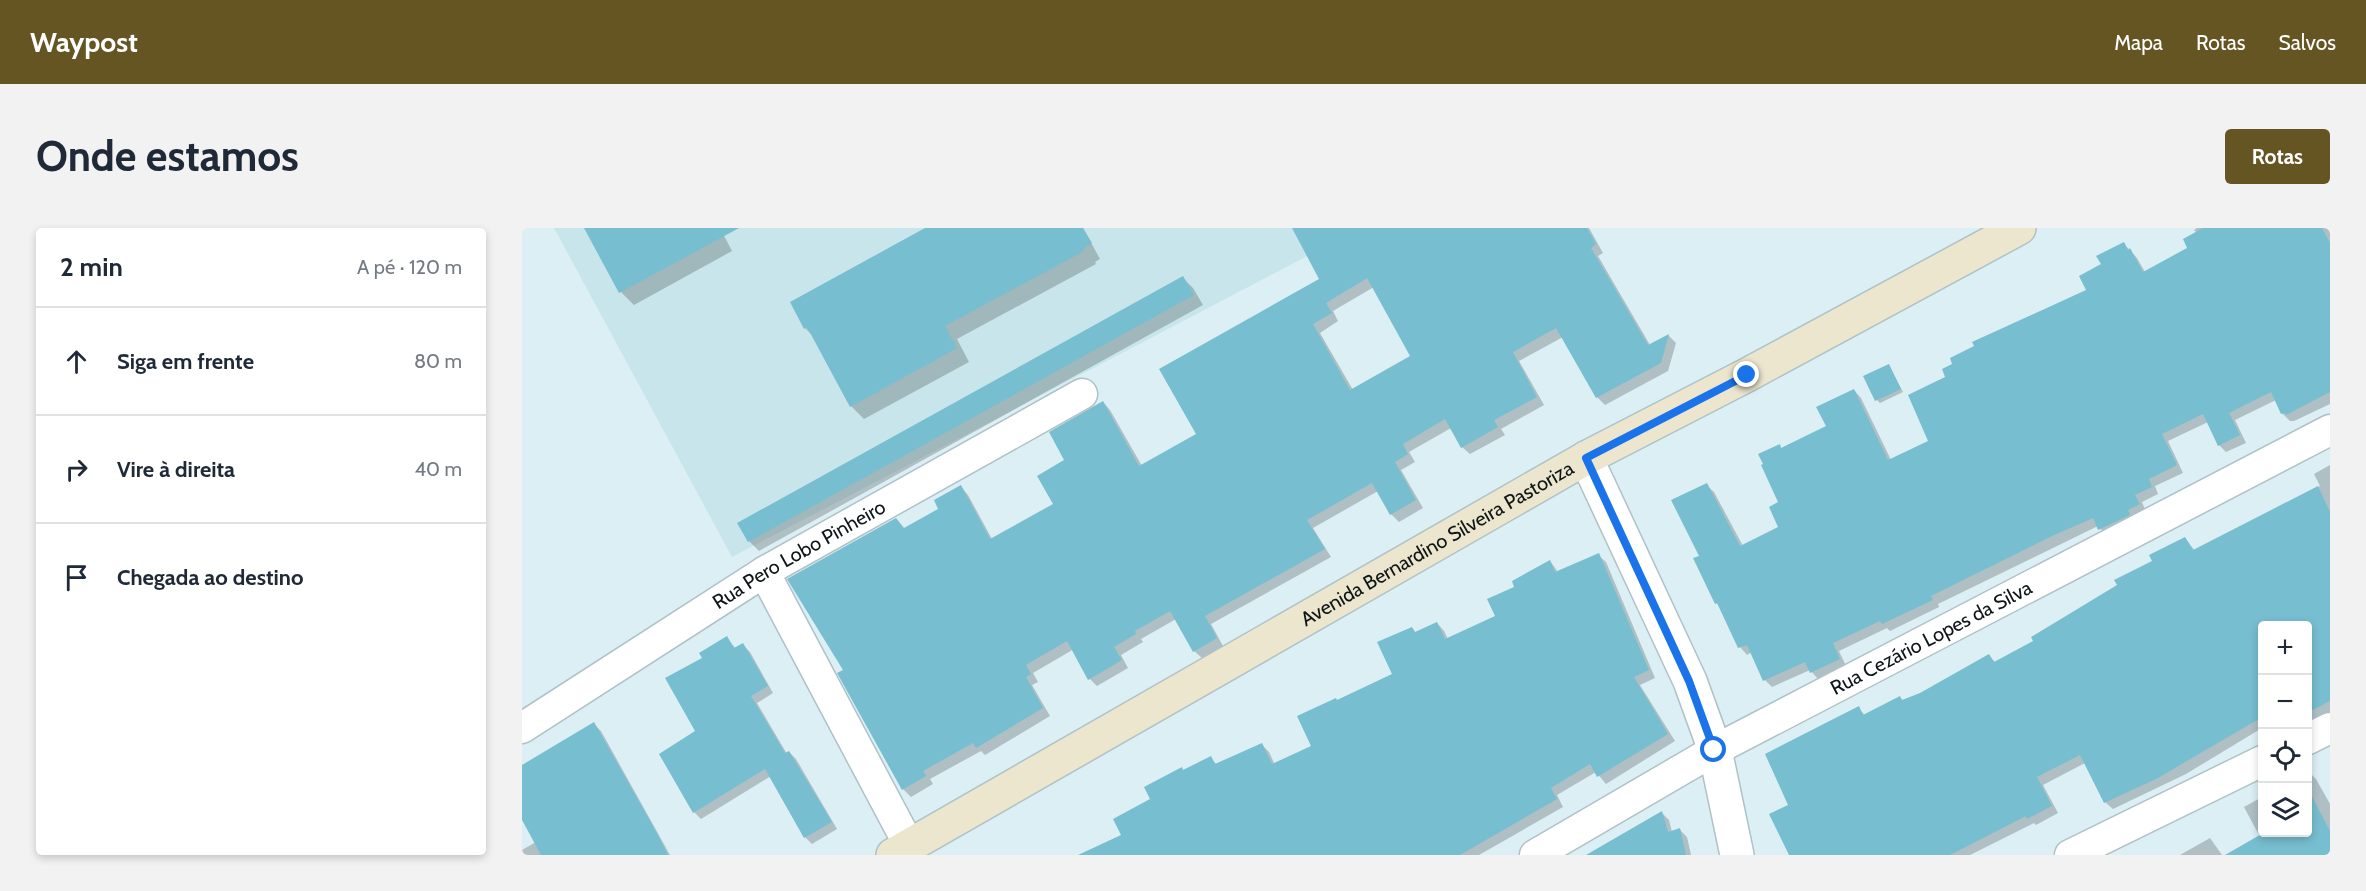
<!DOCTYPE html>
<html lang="pt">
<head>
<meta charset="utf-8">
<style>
  :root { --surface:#fff; --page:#f2f2f3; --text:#1f2937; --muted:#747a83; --line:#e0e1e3; --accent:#645522 }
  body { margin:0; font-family:Cabin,sans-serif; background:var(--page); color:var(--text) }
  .controls { position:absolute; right:18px; bottom:18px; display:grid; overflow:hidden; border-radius:6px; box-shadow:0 3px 9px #0003 }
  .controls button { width:54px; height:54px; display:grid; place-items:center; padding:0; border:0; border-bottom:2px solid var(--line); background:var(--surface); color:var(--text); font:30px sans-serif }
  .stop { position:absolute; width:18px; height:18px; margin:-14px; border:4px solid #1a73e8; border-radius:50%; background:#fff }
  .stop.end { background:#1a73e8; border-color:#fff; box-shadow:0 2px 6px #0008 }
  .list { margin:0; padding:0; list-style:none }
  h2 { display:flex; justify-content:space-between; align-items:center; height:78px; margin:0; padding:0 24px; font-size:26px }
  h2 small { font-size:20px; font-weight:400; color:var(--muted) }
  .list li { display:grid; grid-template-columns:39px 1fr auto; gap:18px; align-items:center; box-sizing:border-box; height:108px; padding:0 24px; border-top:2px solid var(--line) }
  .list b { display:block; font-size:22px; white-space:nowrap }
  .list em { font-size:20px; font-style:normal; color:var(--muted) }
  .icon { flex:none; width:33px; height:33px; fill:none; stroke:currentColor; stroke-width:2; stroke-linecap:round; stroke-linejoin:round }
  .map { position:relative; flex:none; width:1808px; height:627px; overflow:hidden; border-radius:6px }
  header { display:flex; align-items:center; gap:36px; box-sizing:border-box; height:84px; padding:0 30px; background:var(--accent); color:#fff }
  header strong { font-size:28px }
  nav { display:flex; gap:33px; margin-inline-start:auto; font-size:21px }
  .intro { display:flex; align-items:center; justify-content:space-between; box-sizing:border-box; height:144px; padding:0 36px }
  h1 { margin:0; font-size:42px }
  .button { padding:15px 27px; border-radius:6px; background:var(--accent); color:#fff; font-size:21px; font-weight:700 }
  main { display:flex; gap:36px; padding:0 36px }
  aside { flex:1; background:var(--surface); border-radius:6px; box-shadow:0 3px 9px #0003 }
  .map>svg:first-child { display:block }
</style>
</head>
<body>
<header>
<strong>Waypost</strong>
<nav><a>Mapa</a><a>Rotas</a><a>Salvos</a></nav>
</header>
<div class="intro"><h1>Onde estamos</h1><a class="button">Rotas</a></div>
<main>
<aside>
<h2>2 min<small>A pé · 120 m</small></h2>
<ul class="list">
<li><svg class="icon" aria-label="ahead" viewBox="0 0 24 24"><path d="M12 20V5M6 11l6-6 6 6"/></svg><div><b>Siga em frente</b></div><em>80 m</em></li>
<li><svg class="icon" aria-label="right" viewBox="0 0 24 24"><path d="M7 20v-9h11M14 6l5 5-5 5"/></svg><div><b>Vire à direita</b></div><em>40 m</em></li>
<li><svg class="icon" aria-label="arrive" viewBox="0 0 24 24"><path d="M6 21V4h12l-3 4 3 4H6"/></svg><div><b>Chegada ao destino</b></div></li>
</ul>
</aside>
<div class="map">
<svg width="1808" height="627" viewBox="0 0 1808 627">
  <rect width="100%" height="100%" fill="#dbeff5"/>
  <path fill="#c8e5ec" d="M 32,0 L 839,0 L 210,329 Z"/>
  <path fill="#0003" fill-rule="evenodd" d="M 64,0 L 198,0 L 210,23 L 112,77 L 99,64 Z
    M 406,0 L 561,0 L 578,31 L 573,34 L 574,36 L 435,111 L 447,134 L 342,191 L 329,178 L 290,107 L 283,100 Z
    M 780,0 L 1067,0 L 1081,25 L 1076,28 L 1128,117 L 1146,107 L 1154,115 L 1146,143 L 1083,177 L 1075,169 L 1041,109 L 997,133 L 1022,177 L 979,201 L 983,207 L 948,226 L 940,219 L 929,200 L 887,224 L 893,234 L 879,242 L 901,280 L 877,294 L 869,286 L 856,263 L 791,300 L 809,329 L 689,396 L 701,418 L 680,430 L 672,423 L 654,391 L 619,411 L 621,414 L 599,427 L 606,440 L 575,458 L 568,451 L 552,421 L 511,445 L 516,454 L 510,457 L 528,488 L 463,527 L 459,523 L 408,551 L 411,556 L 389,569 L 381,561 L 323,442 L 383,302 L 418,282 L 439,259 L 446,267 L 470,311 L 533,277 L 544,232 L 581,174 L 588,182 L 620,238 L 676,207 L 799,52 ZM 852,59 L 890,128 L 831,162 L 798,105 L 816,93 L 811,83 Z
    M 1675,0 L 1808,0 L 1808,176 L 1772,193 L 1768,193 L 1760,185 L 1754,172 L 1713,192 L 1724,215 L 1704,224 L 1697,217 L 1686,194 L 1646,213 L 1661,245 L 1633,258 L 1636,266 L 1620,274 L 1624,284 L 1585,308 L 1576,298 L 1416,376 L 1417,379 L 1368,403 L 1365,400 L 1317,423 L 1324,438 L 1296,451 L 1288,442 L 1250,459 L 1243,452 L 1230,424 L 1225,427 L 1218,419 L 1199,379 L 1194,375 L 1179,329 L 1184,257 L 1192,264 L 1221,318 L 1257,300 L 1257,218 L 1260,221 L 1306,198 L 1332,162 L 1339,170 L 1369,232 L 1408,213 L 1425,149 L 1566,62 L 1581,37 L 1601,15 L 1615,30 L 1623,44 L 1668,21 L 1675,5 L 1672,2 Z
    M 661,50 L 671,60 L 681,77 L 237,323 L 227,313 Z
    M 1367,138 L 1381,164 L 1358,175 L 1355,172 Z
    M 1808,237 L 1808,484 L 1786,495 L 1786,398 L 1740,398 L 1740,500 L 1664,546 L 1591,581 L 1583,574 L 1563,535 L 1521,557 L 1536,585 L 1514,597 L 1512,595 L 1448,627 L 1268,627 L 1268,578 L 1336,480 L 1343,487 L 1378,470 L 1382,473 L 1399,466 L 1467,428 L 1474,435 L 1513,413 L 1597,358 L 1663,310 L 1673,323 L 1798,258 L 1792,246 Z
    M 1076,327 L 1084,334 L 1133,450 L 1118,457 L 1153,513 L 1084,556 L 1074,544 L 1035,567 L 1041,579 L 957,627 L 563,627 L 601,608 L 630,572 L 662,543 L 689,530 L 695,537 L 739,516 L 747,524 L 753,537 L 791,518 L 815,474 L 872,446 L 890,400 L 894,405 L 915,395 L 922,403 L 926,411 L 975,389 L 994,359 L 1028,333 L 1036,344 Z
    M 205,410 L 214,421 L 221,417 L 228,424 L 251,465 L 235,475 L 265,526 L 267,524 L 274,531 L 315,601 L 290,616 L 283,609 L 249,548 L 179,591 L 172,584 L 175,503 L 182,430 Z
    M 72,496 L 79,503 L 148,627 L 0,627 L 0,622 L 14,614 L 0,589 L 0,538 Z
    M 1787,544 L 1794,551 L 1808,576 L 1808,627 L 1706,627 L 1738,609 L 1722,579 L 1740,569 L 1740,604 L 1786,604 Z
    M 1140,585 L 1147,592 L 1150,604 L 1158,602 L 1165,609 L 1169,627 L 1068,627 Z
    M 1688,610 L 1700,627 L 1658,627 Z"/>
  <path fill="#77bed0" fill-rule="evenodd" d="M 62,0 L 217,0 L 97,65 Z
    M 403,0 L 561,0 L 570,15 L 561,21 L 562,23 L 423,98 L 435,120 L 328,179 L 285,99 L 282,101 L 268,74 Z
    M 770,0 L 1065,0 L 1074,16 L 1069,20 L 1126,117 L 1147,106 L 1139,135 L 1074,170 L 1034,100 L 991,124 L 1015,169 L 972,192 L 976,199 L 939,220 L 923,191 L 881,216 L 886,226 L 873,234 L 894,272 L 868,287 L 850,255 L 785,292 L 803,321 L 683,388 L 695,410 L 671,424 L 648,383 L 613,403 L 614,406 L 592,419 L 600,432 L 566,452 L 545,413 L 504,437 L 509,446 L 504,449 L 521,480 L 454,520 L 451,515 L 401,543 L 404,548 L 380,562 L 315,445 L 321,442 L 265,351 L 374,290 L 382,300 L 416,281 L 412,272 L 439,257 L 468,311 L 531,276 L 515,248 L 542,232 L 527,204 L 581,173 L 617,238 L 674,206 L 637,141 L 797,51 ZM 845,50 L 888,128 L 828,162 L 791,96 L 810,85 L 804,75 Z
    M 1681,0 L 1800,0 L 1808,15 L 1808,164 L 1764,187 L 1763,185 L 1759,186 L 1749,164 L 1707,185 L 1718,207 L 1696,218 L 1681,186 L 1640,206 L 1655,237 L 1627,251 L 1630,259 L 1613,267 L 1618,276 L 1606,282 L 1608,287 L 1576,302 L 1571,290 L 1530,308 L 1409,368 L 1411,372 L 1360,396 L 1358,393 L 1311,415 L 1318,431 L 1288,445 L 1283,434 L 1241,453 L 1225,417 L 1216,420 L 1195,375 L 1193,376 L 1171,330 L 1177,328 L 1149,272 L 1185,255 L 1218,318 L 1256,299 L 1247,279 L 1256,274 L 1239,237 L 1241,236 L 1236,226 L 1258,216 L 1259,220 L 1304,198 L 1294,179 L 1332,161 L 1366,232 L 1406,213 L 1386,167 L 1423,149 L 1420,141 L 1430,136 L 1428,130 L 1452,118 L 1450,114 L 1564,62 L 1557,48 L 1579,36 L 1574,28 L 1602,14 L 1606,22 L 1608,20 L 1621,44 L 1665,20 L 1661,11 Z
    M 661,48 L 672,67 L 226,314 L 215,295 Z
    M 1367,136 L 1379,161 L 1353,173 L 1341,148 Z
    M 1796,258 L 1808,284 L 1808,473 L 1785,485 L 1785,398 L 1740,398 L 1740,489 L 1636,550 L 1582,575 L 1558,527 L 1515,549 L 1530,578 L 1505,591 L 1504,588 L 1428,627 L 1267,627 L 1247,586 L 1266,577 L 1243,526 L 1337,478 L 1341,487 L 1378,468 L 1380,472 L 1398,465 L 1467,426 L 1472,434 L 1511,413 L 1509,409 L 1595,357 L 1592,352 L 1630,333 L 1627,327 L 1663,309 L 1671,322 Z
    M 1077,325 L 1127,442 L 1112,449 L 1146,506 L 1075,549 L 1068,536 L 1029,560 L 1035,571 L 938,627 L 556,627 L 599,607 L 591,591 L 628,571 L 622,559 L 660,539 L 661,542 L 689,528 L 693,536 L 740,515 L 750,536 L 789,518 L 775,488 L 814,470 L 815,472 L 870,446 L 855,414 L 890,399 L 893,404 L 915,394 L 923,411 L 973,388 L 965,371 L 992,359 L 990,353 L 1028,332 L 1033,344 Z
    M 205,408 L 212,420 L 221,415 L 246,458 L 229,468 L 263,525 L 267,523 L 310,594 L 282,610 L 243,541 L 171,585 L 137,526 L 173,503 L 143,450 L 180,430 L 177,425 Z
    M 72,494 L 136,607 L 146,627 L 19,627 L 0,592 L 0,537 Z
    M 1785,559 L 1808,603 L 1808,627 L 1703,627 L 1743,604 L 1785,604 Z
    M 1140,583 L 1146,604 L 1158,600 L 1164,627 L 1064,627 Z"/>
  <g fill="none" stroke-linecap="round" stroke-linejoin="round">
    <g stroke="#aec2c7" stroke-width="33">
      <g id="minor">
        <path d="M 242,344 L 387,617"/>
        <path id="s1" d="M 0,500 L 242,344 L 560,166"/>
        <path d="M 1786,511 L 1808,500"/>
        <path id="s2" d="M 1013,627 L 1193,522 L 1808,202"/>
        <path d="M 1548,627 L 1740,533"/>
      </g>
    </g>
    <g stroke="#aec2c7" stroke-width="36">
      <path id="tertiary" d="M 1064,230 L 1168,453 L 1193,522 L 1215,627"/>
    </g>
    <g stroke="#aec2c7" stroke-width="36">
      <g id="secondary">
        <path id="s3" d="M 371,627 L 1064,230 L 1225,147 L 1497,0"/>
      </g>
    </g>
    <use href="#minor" stroke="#fff" stroke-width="30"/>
    <use href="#tertiary" stroke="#fff" stroke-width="33"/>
    <use href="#secondary" stroke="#ede6ce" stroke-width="33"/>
  </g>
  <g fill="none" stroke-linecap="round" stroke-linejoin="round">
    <path stroke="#1a73e8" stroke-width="8" d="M 1192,522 L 1167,453 L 1064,230 L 1225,147"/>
  </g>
  <g text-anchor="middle" stroke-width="4.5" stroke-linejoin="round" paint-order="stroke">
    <g font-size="20" fill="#0f1618" stroke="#effbfe">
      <text dy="7" stroke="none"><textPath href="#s3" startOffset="627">Avenida Bernardino Silveira Pastoriza</textPath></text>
      <text dy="7" stroke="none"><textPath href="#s1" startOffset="327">Rua Pero Lobo Pinheiro</textPath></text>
      <text dy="7" stroke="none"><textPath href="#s2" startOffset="452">Rua Cezário Lopes da Silva</textPath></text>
    </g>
  </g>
</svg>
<div class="controls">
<button>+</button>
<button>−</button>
<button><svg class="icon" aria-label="locate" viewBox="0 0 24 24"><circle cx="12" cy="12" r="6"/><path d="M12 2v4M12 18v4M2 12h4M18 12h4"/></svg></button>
<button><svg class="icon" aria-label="layers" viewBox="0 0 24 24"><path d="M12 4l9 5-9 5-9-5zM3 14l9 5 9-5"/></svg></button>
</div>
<div class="stop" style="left:1192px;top:522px"></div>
<div class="stop end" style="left:1225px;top:147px"></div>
</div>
</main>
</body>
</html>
